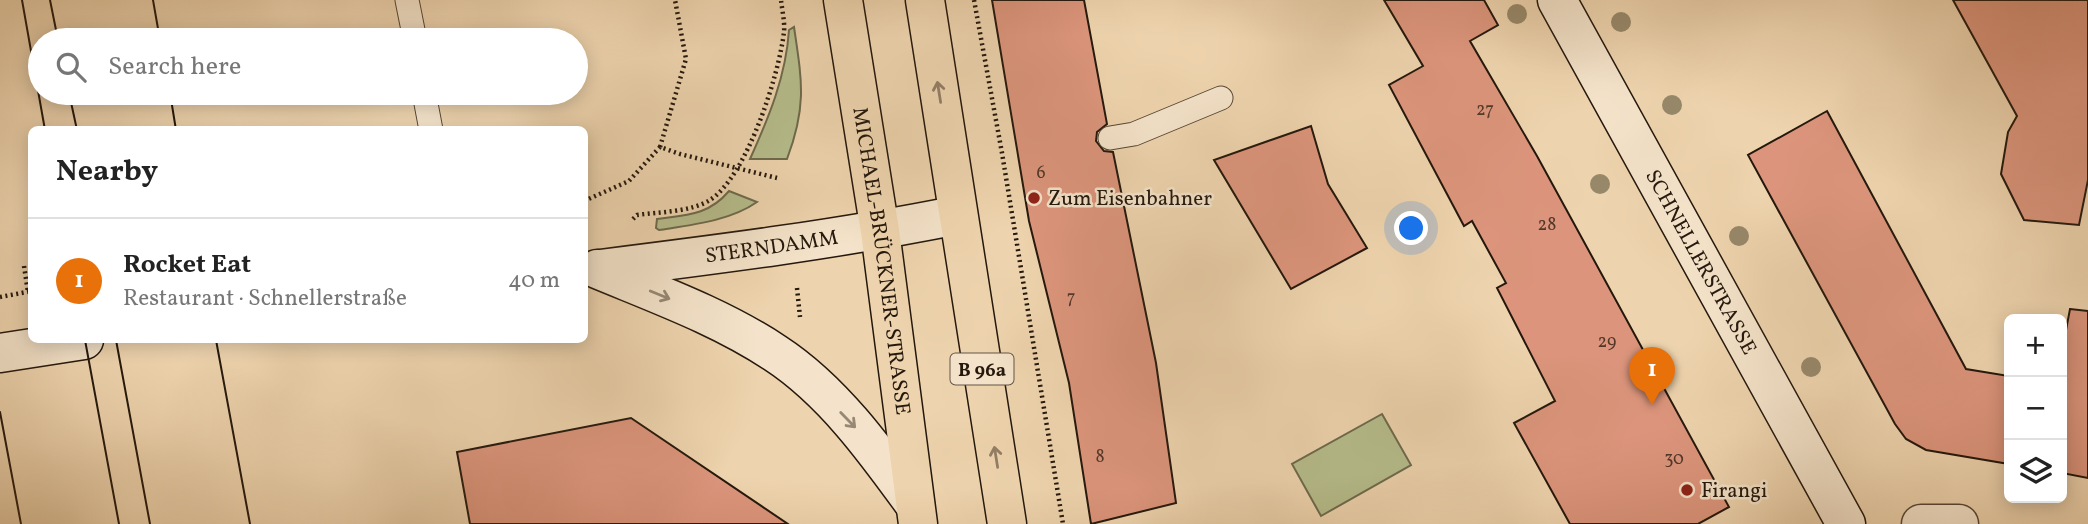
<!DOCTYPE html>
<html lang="en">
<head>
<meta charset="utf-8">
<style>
  :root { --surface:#fff; --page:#f6f6f6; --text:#222; --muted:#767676; --line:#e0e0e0; --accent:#8f2418 }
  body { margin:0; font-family:Vollkorn,serif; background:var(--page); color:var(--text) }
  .controls { position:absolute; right:21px; bottom:21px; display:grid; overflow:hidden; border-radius:10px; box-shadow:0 4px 18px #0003 }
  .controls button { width:63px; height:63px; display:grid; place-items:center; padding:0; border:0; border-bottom:2px solid var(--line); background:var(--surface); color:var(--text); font:35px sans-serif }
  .you { position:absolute; left:1412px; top:229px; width:24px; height:24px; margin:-18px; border:5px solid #fff; border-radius:50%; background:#1a73e8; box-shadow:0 0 0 10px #1a73e833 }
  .badge { display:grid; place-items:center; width:46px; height:46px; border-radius:50%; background:var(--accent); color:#fff; font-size:23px; font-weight:700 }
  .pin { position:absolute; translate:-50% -58px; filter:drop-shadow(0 2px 4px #0008) }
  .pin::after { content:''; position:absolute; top:37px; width:24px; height:21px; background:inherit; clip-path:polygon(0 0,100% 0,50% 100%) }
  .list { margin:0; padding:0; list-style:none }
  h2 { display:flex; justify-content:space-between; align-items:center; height:91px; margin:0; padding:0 28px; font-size:30px }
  h2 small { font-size:23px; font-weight:400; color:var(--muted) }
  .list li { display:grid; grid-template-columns:46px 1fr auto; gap:21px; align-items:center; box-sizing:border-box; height:126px; padding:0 28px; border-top:2px solid var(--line) }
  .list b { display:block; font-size:26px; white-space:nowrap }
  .list p { margin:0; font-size:23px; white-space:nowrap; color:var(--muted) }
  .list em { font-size:23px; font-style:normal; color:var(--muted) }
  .icon { flex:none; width:38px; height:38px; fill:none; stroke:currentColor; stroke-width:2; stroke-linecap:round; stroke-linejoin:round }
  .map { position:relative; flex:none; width:2088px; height:524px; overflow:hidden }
  .search { position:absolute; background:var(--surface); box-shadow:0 4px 18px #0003; left:28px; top:28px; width:560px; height:77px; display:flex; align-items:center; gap:18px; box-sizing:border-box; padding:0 24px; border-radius:38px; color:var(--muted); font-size:26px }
  .panel { position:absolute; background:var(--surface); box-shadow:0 4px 18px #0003; left:28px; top:126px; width:560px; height:217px; border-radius:10px }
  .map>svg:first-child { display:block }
</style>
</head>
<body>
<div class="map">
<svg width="2088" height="524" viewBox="0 0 2088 524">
  <rect width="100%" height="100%" fill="#eed4ae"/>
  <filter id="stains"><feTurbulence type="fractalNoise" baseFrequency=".00286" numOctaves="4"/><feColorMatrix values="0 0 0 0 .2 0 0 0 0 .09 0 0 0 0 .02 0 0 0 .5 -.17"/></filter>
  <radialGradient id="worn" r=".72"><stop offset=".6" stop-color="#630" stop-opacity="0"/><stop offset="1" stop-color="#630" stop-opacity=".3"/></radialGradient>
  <path fill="#b6bd8c" stroke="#6d6a4c" stroke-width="2" d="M 794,27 C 802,81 807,106 787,159 L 750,159 C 769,117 786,76 789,30 Z
    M 729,191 L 757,202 C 730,221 691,225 659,230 L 656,228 L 657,219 C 687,215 709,215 729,191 Z
    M 1382,414 L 1411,465 L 1321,516 L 1292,464 Z"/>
  <path fill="#dc957c" stroke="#24180d" stroke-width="2" d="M 992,0 L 1084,0 L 1107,124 L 1097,132 L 1096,141 L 1104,151 L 1113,152 L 1156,363 L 1176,503 L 1091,524 L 1069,383 L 1029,221 Z
    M 1384,0 L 1484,0 L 1498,25 L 1470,41 L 1537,156 L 1729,507 L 1698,524 L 1570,524 L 1514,423 L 1555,401 L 1497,288 L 1506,283 L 1472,221 L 1464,226 L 1389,85 L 1423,66 Z
    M 1953,0 L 2088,0 L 2088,180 L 2079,225 L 2024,220 L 2001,174 L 2008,132 L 2017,116 Z
    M 1827,111 L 1966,369 L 2009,376 L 2009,464 L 1926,450 L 1906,439 L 1895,424 L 1748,155 Z
    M 1311,126 L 1328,184 L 1367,248 L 1291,289 L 1214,160 Z
    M 2070,309 L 2088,311 L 2088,478 L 2062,473 L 2062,351 Z
    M 631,418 L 788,524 L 470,524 L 457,452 Z"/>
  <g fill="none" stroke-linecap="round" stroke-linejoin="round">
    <g stroke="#564735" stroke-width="25">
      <path id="lane" d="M 407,0 L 415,40
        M 424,93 L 431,130
        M 1110,138 L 1134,134 L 1221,98"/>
    </g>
    <g stroke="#564735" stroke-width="41">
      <path id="street" d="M 1921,524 L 1959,524"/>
    </g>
    <g stroke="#24180d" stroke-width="41">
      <g id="secondary">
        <path id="s1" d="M 1557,0 L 1846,524"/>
        <path d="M 597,269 C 657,294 721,317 775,353 C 832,390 876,451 915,505"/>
        <path id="s2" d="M 600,269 C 720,254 839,239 958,215"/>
        <path d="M 0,353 L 84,340"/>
      </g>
    </g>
    <g stroke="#24180d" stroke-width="41">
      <g id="primary">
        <path id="s3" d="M 843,0 L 880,231 L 918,524"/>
        <path d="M 925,0 L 1007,524"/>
      </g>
    </g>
    <path stroke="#24180d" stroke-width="4.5" stroke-dasharray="2 3.5" stroke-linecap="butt" d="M 974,0 L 1002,153 L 1063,524
      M 660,147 L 686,59 L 675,0
      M 584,201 L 629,181 L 660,147 L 680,154 L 777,178
      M 633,219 L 637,215 C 659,212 691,212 710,200 C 747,176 779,75 784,32 C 785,22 782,10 781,0
      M 24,266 L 28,292
      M 797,288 L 800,317
      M 0,297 L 32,291"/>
    <use href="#lane" stroke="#f4e3ca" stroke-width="23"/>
    <use href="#street" stroke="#f4e3ca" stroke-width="38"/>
    <use href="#secondary" stroke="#f4e3ca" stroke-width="38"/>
    <use href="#primary" stroke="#eed4ae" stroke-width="38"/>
    <path stroke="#24180d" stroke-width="2" d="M 22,0 L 45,130
      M 50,0 L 58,40
      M 153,0 L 160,40
      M 69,93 L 77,130
      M 170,93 L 176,130
      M 85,340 L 119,524
      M 116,340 L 150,524
      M 216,340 L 250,524
      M 0,412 L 21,524"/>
  </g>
  <g fill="#97886a">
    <circle cx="1517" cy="14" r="10"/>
    <circle cx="1621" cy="22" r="10"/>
    <circle cx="1672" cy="105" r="10"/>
    <circle cx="1600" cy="184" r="10"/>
    <circle cx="1739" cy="236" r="10"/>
    <circle cx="1811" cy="367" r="10"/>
  </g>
  <defs><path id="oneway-shaft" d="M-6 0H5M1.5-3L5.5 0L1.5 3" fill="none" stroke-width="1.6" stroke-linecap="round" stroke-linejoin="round" transform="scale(1.75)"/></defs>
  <g stroke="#937f66">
    <use href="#oneway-shaft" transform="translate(939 92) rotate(-99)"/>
    <use href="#oneway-shaft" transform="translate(996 457) rotate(-99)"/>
  </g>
  <g stroke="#968875">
    <use href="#oneway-shaft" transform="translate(660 295) rotate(22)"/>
    <use href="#oneway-shaft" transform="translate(848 420) rotate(46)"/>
  </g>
  <g fill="#8f2418" stroke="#f4e3ca" stroke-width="2.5">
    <circle cx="1034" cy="198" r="7"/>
    <circle cx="1687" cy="490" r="7"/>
  </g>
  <g text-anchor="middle" stroke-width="5" stroke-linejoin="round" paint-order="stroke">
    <g font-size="18" fill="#523729">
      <text x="1485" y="115">27</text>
      <text x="1041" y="178">6</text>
      <text x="1547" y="230">28</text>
      <text x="1071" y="303">7</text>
      <text x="1607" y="347">29</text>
      <text x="1100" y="462">8</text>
      <text x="1674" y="464">30</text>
    </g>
    <rect fill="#f4e3ca" stroke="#625546" stroke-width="2" x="950.5" y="353.5" width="63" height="31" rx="5"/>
    <g font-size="19" font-weight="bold" fill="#24180d">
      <text x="982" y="376">B 96a</text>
    </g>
    <g font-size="21" fill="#24180d" stroke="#f4e3ca" text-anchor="start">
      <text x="1048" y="205">Zum Eisenbahner</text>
      <text x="1701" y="497">Firangi</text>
    </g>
    <g font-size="21" fill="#24180d" stroke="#f4e3ca">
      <text dy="7" stroke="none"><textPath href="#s2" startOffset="173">STERNDAMM</textPath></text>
      <text dy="7" stroke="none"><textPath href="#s3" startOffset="264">MICHAEL-BRÜCKNER-STRASSE</textPath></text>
      <text dy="7" stroke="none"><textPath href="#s1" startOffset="299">SCHNELLERSTRASSE</textPath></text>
    </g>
  </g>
  <rect width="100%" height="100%" filter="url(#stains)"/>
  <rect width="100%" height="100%" fill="url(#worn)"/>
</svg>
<div class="controls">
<button>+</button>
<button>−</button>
<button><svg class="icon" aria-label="layers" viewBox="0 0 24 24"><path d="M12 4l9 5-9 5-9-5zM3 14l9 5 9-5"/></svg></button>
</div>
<div class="you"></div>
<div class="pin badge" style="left:1652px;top:405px;background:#e8710a">1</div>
<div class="search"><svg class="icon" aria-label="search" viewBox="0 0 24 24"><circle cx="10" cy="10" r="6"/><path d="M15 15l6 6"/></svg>Search here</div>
<section class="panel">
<h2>Nearby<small></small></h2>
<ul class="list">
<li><span class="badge" style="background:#e8710a">1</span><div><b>Rocket Eat</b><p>Restaurant · Schnellerstraße</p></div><em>40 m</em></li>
</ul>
</section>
</div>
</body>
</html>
